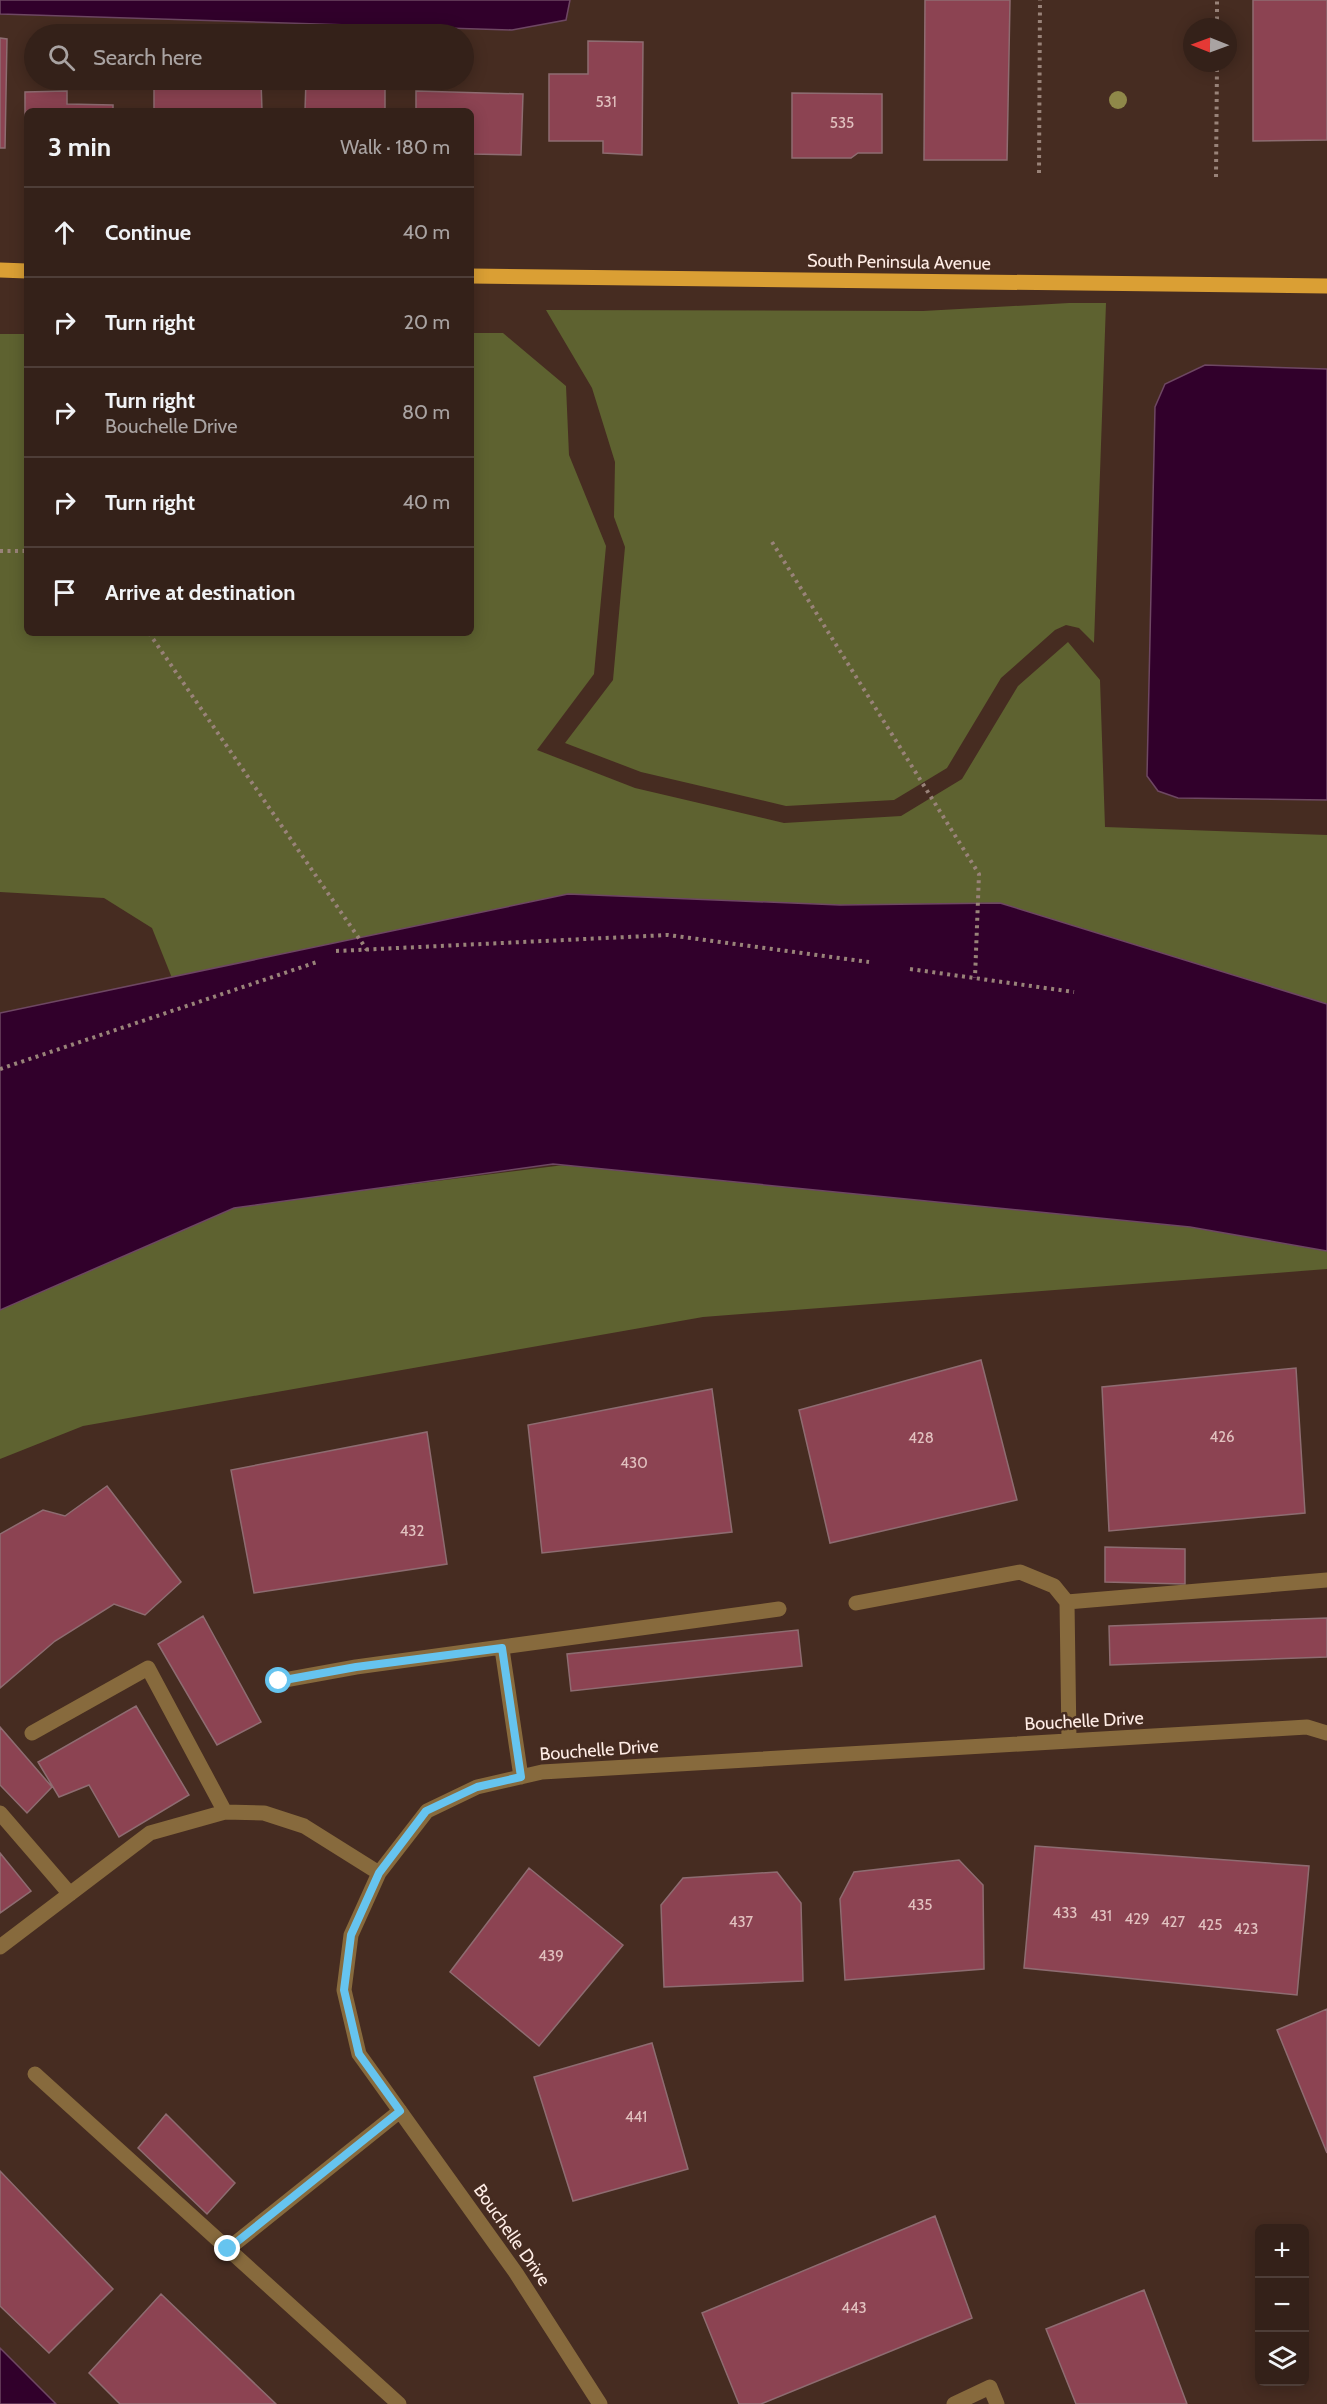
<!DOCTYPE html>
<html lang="en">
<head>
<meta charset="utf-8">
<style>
  :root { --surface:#342119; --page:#3c2922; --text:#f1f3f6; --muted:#a9a3a2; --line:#4e3e38 }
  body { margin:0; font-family:Cabin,sans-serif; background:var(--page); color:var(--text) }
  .controls { position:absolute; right:18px; bottom:18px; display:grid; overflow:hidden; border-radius:9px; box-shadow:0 3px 15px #0003 }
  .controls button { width:54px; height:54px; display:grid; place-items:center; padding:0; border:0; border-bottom:2px solid var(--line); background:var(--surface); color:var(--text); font:30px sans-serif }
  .compass { position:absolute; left:1183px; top:18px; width:54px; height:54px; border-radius:50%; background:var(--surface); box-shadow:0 3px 15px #0003; rotate:271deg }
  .stop { position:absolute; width:18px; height:18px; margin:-14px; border:4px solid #66c4ef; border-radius:50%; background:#fff }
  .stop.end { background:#66c4ef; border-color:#fff; box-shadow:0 2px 6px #0008 }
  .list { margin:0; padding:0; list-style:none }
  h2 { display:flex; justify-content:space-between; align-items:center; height:78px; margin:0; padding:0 24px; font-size:26px }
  h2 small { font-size:20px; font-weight:400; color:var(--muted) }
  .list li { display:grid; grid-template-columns:39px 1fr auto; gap:18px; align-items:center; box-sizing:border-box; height:90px; padding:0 24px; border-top:2px solid var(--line) }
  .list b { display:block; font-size:22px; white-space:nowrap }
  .list p { margin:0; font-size:20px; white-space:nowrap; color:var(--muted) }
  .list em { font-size:20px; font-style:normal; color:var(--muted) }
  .icon { flex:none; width:33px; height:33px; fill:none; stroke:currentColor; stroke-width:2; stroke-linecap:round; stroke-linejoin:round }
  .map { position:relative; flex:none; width:1327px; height:2404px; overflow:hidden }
  .search { position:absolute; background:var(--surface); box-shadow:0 3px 15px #0003; left:24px; top:24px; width:450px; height:66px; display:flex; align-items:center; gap:15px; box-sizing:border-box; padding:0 21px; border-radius:33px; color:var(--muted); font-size:22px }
  .panel { position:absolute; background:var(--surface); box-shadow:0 3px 15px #0003; left:24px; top:108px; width:450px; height:528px; border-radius:9px }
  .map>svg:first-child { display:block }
</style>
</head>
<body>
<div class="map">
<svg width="1327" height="2404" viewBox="0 0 1327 2404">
  <rect width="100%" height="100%" fill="#462c21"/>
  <path fill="#5e6230" d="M 1069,303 L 1106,303 L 1094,643 L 1079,628 L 1066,625 L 1055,630 L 1001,678 L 947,768 L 894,800 L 786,806 L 641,772 L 565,743 L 613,680 L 625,547 L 614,517 L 615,462 L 592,388 L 546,310 L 923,311 Z
    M 471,333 L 503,333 L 566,386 L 569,455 L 606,546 L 594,674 L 537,750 L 635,788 L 784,823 L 901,816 L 962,779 L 1018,686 L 1068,642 L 1100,680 L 1105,827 L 1327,835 L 1327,1004 L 1000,903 L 840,905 L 568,894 L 172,978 L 152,928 L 104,898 L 0,892 L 0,334 L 27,334 L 27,633 L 471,633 Z
    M 564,1165 L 1190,1227 L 1327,1251 L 1327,1269 L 703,1317 L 83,1426 L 0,1459 L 0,1310 L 239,1206 Z"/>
  <path fill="#31002b" stroke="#6e4763" stroke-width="1.5" d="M 0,0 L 570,0 L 566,20 L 512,30 L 0,14 Z
    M 1205,365 L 1327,369 L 1327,800 L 1178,798 L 1158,791 L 1147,776 L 1155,407 L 1165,384 Z
    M 568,894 L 840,905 L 1000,903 L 1327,1004 L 1327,1251 L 1190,1227 L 553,1164 L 234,1208 L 0,1310 L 0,1013 Z
    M 0,2348 L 56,2404 L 0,2404 Z"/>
  <path fill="#8c4352" stroke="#8e6c71" stroke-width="1.5" d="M 925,0 L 1010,0 L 1007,160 L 924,160 Z
    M 1253,0 L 1327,0 L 1327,140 L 1253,141 Z
    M 0,38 L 7,39 L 5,148 L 0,148 Z
    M 588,41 L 643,42 L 642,155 L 603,153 L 603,141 L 549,141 L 549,74 L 588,74 Z
    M 154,80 L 261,81 L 262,111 L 154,111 Z
    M 306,80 L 385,80 L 385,111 L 305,111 Z
    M 67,91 L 67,104 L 113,105 L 113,111 L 27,111 L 27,143 L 25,143 L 25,92 Z
    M 416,91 L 523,94 L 521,155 L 471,154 L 471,111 L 416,111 Z
    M 792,93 L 882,94 L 882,153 L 858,153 L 851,158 L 792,158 Z
    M 981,1360 L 1017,1500 L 830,1543 L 799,1410 Z
    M 1296,1368 L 1305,1513 L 1109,1531 L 1102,1387 Z
    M 712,1389 L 732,1532 L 542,1553 L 528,1425 Z
    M 427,1432 L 447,1564 L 254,1593 L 231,1470 Z
    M 107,1486 L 181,1582 L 145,1615 L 114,1604 L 55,1641 L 0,1688 L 0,1534 L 43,1510 L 65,1516 Z
    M 1105,1547 L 1185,1549 L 1185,1584 L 1105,1582 Z
    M 203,1616 L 261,1722 L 217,1745 L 158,1644 Z
    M 1327,1618 L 1327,1657 L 1110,1665 L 1109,1626 Z
    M 798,1630 L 802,1666 L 571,1691 L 567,1654 Z
    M 136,1706 L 189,1795 L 119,1837 L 89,1785 L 59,1797 L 38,1762 Z
    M 0,1727 L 52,1787 L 27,1813 L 0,1785 Z
    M 1035,1846 L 1309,1866 L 1297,1995 L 1024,1968 Z
    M 0,1853 L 31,1891 L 0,1913 Z
    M 959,1860 L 983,1885 L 984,1969 L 845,1980 L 840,1899 L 854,1872 Z
    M 529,1868 L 623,1945 L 539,2046 L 450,1972 Z
    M 777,1872 L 801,1903 L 803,1981 L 664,1987 L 661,1905 L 683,1878 Z
    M 1327,2009 L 1327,2153 L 1277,2030 Z
    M 652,2043 L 688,2169 L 573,2201 L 534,2077 Z
    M 166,2114 L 235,2183 L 207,2214 L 138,2148 Z
    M 0,2171 L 113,2289 L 49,2353 L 0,2306 Z
    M 935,2216 L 972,2318 L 761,2404 L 739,2404 L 702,2313 Z
    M 1144,2290 L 1187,2404 L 1076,2404 L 1046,2329 Z
    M 161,2294 L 276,2404 L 120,2404 L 89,2373 Z"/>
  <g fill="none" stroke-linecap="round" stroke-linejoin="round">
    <path stroke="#998379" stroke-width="4" stroke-dasharray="3 4.5" stroke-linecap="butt" d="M 1217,27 L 1217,0
      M 1039,173 L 1040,0
      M 1216,177 L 1217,63
      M 772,542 L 979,874 L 975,978
      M 0,551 L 27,551
      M 149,633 L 367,950
      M 336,951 L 668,935 L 869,962
      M 910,969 L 1074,992
      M 0,1069 L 317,962"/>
    <path stroke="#876a3d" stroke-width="15" d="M 856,1603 L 1020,1572 L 1054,1586 L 1067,1602
      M 502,1649 L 521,1777
      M 279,1681 L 356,1667 L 779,1609
      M 32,1733 L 148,1668 L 225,1812
      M 1069,1741 L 1067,1602 L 1327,1580
      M 0,1813 L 70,1894
      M 0,1947 L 150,1833 L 225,1812 L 264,1813 L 304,1826 L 379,1873
      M 35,2074 L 399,2404
      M 228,2249 L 400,2111
      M 600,2404 L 516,2273 L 359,2054 L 344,1990 L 351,1935 L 379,1873 L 427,1811 L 477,1787 L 542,1772 L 1307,1727 L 1327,1733
      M 954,2404 L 990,2387 L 997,2404"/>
    <path stroke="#da9f34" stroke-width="15" d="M 0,270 L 27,271
      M 471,276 L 1327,286"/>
  </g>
  <circle fill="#8f8849" cx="1118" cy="100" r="9"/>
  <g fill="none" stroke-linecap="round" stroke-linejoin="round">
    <path stroke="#66c4ef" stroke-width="8" d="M 228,2249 L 400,2111 L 359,2054 L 344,1990 L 351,1935 L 379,1873 L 426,1811 L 477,1787 L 521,1777 L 502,1648 L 356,1667 L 279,1681"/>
  </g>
  <g text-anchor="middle" stroke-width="5" stroke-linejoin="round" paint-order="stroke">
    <g font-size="15" fill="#e2c2c0">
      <text x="606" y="107">531</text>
      <text x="842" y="128">535</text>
      <text x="1222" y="1442">426</text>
      <text x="921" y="1443">428</text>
      <text x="634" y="1468">430</text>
      <text x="412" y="1536">432</text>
      <text x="920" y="1910">435</text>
      <text x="1065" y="1918">433</text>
      <text x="1101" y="1921">431</text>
      <text x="1137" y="1924">429</text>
      <text x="741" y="1927">437</text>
      <text x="1173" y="1927">427</text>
      <text x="1210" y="1930">425</text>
      <text x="1246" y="1934">423</text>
      <text x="551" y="1961">439</text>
      <text x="636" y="2122">441</text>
      <text x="854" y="2313">443</text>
    </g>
    <g font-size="18" fill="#feece5" stroke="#462c21">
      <text transform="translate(899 262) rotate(1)" y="6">South Peninsula Avenue</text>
      <text transform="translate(1084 1721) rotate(-3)" y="6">Bouchelle Drive</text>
      <text transform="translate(599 1750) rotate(-4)" y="6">Bouchelle Drive</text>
      <text transform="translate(512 2235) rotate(55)" y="6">Bouchelle Drive</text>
    </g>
  </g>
</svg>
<div class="controls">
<button>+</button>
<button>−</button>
<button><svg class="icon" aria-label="layers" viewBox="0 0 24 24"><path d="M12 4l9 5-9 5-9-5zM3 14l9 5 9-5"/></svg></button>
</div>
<svg class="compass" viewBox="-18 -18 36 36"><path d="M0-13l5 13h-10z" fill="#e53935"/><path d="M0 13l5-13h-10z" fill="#a9a3a2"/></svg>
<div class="stop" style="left:279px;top:1681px"></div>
<div class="stop end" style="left:228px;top:2249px"></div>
<div class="search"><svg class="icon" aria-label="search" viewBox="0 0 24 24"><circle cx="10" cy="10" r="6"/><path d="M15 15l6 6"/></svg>Search here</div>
<section class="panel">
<h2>3 min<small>Walk · 180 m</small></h2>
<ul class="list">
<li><svg class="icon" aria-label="ahead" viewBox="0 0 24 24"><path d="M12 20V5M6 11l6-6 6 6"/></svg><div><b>Continue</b></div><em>40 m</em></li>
<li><svg class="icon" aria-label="right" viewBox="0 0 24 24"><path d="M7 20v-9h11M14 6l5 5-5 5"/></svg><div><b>Turn right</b></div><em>20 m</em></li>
<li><svg class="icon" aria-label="right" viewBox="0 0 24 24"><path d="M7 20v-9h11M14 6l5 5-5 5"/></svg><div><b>Turn right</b><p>Bouchelle Drive</p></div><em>80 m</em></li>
<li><svg class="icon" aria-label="right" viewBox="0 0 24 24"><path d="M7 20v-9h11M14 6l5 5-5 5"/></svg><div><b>Turn right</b></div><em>40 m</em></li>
<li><svg class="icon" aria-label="arrive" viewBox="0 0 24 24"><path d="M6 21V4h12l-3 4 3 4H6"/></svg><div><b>Arrive at destination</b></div></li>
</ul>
</section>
</div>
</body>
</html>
